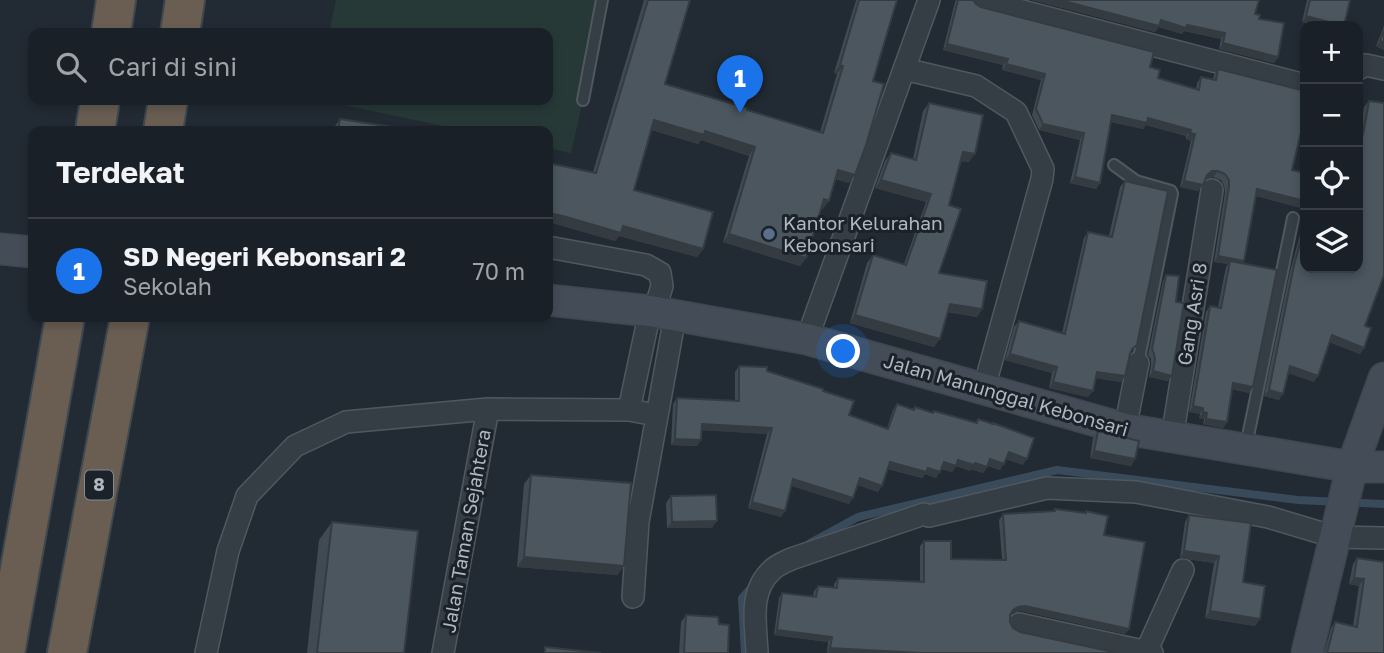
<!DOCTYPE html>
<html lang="id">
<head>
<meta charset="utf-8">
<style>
  :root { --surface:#1a2027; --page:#272d33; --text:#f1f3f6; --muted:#9fa3a7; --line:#383e44; --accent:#1a73e8 }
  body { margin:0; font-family:"Golos Text",sans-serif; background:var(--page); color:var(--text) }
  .controls { position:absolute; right:21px; top:21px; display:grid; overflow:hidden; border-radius:14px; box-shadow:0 4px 10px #0003 }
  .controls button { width:63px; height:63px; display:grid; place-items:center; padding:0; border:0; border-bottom:2px solid var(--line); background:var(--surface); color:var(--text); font:35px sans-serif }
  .you { position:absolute; left:844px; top:352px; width:24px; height:24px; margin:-18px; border:5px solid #fff; border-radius:50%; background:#1a73e8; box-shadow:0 0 0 10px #1a73e833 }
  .badge { display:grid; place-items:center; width:46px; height:46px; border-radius:50%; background:var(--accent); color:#fff; font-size:23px; font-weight:700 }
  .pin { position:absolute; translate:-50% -58px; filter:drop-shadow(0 2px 4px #0008) }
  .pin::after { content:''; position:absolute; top:37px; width:24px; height:21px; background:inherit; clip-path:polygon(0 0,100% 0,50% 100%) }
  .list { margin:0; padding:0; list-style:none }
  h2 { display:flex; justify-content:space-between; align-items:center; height:91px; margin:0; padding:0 28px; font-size:30px }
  h2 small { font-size:23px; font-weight:400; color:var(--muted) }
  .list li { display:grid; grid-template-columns:46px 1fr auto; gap:21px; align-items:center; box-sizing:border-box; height:105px; padding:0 28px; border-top:2px solid var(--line) }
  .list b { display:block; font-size:26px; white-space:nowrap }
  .list p { margin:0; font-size:23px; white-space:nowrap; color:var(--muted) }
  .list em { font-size:23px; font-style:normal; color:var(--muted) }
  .icon { flex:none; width:38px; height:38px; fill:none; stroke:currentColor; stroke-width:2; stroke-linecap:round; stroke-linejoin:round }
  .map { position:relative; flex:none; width:1384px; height:653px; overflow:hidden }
  .search { position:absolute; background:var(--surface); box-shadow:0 4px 10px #0003; left:28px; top:28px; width:525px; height:77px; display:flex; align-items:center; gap:18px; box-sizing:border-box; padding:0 24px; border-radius:14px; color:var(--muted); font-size:26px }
  .panel { position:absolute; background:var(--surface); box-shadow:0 4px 10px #0003; left:28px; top:126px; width:525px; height:196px; border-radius:14px }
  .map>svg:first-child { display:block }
</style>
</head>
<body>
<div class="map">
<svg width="1384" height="653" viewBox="0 0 1384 653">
  <rect width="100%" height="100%" fill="#222b34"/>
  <path fill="#273937" d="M 336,0 L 605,0 L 571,153 L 548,148 L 548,131 L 468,131 L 319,100 L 548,100 L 548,33 L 329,33 Z"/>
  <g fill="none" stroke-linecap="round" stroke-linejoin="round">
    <path stroke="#394b5b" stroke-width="8" d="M 810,543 L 858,517 L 1057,470 L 1298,500 L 1384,504
      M 745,653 L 742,598 L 753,586"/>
    <g stroke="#50585f" stroke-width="14">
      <path id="lane" d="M 583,100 L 602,0
        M 1114,165 L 1136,181 L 1171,191 L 1172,194 L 1138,363
        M 1246,446 L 1293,218"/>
    </g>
    <g stroke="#50585f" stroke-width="24">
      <path id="street" d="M 980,0 L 1305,85
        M 904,69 L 976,86 L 1016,112 L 1043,169 L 1042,179 L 984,388
        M 1358,69 L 1366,65 L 1384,69
        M 548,247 L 646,265 L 660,273 L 662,286 L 658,299
        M 807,339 L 929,0
        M 629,410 L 650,311
        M 1125,429 L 1138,363
        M 1172,438 L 1212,190
        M 633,597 L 638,522 L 675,316
        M 1019,624 L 1152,653
        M 1146,652 L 1183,570
        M 206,653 L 228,551 L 247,496 L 295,446 L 346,422 L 488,409 L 629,410 L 656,415
        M 443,653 L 488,409
        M 757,653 C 756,624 748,592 772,570 C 777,565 785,562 791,559 L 924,514 L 929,516 L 1047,488 L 1136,492 L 1268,517 L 1335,537 L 1384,538"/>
    </g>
    <g stroke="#3f464e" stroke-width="33">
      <path id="secondary" d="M 0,249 L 33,252
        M 548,300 L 650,311 L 807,339 L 1125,429 L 1352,467 L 1384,467
        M 1307,653 L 1352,467 L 1384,378"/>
    </g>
    <g stroke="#40484f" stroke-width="42">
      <path id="highway" d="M 111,33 L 116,0
        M 180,33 L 185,0
        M 95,131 L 100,100
        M 163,131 L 168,100
        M 5,653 L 65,317
        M 67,653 L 130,317"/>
    </g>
    <use href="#lane" stroke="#353d45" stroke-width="10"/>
    <use href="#street" stroke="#353d45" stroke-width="21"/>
    <use href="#secondary" stroke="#444d57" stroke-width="30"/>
    <use href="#highway" stroke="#6a5e53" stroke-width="38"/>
  </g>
  <path fill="#404a52" d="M 644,0 L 690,0 L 665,84 L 747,110 L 820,132 L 837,74 L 834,73 L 856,0 L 897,0 L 873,81 L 849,183 L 835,179 L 823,209 L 821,209 L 806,258 L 800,266 L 723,242 L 749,156 L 701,140 L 698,144 L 652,130 L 634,190 L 703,249 L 697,257 L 619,236 L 615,241 L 557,224 L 593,172 Z
    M 956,0 L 973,0 L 976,4 L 981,7 L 1150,67 L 1158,78 L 1196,89 L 1197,83 L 1201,77 L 1213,79 L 1214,75 L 1218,69 L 1292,170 L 1305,173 L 1305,209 L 1256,196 L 1242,263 L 1249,393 L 1232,389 L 1227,422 L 1223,428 L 1203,424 L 1204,419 L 1199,418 L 1200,414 L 1189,412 L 1206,312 L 1210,306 L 1218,307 L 1226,267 L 1228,264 L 1214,262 L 1225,192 L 1224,186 L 1221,180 L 1213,177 L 1208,178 L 1205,180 L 1198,191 L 1180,187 L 1191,141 L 1186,139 L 1186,136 L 1146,125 L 1143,129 L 1111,122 L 1100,183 L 1096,189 L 1070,183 L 1080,140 L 1039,130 L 1032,115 L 1041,80 L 1002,70 L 1003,65 L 943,50 L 955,2 Z
    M 1032,0 L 1259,0 L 1255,14 L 1259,19 L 1278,57 L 1274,63 L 1219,49 L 1221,39 L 1184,31 L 1182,34 L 1159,27 L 1155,32 Z
    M 1307,0 L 1350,0 L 1343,26 L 1318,26 L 1302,22 Z
    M 1384,26 L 1384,50 L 1376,46 Z
    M 1369,101 L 1364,348 L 1360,354 L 1329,342 L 1314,382 L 1288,373 L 1279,400 L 1264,396 L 1290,271 L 1305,217 L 1305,268 L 1360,134 L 1364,107 Z
    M 929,103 L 969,162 L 961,161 L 949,205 L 939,273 L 982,309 L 977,317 L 948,312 L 934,347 L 850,323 L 867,263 L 873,255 L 904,264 L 926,202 L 875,188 L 885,161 L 891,153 L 913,159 L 923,111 Z
    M 340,119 L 418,131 L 334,131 L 335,126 Z
    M 1125,181 L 1132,351 L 1130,354 L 1125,376 L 1121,382 L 1096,378 L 1088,397 L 1049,388 L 1052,373 L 1005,360 L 1014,327 L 1019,321 L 1062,333 L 1084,238 L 1088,232 L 1109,236 L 1120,187 Z
    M 1166,275 L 1168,381 L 1149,377 L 1151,365 L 1151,359 L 1148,355 L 1163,281 Z
    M 739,366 L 767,371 L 823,391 L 849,415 L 887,428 L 893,410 L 897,404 L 913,409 L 915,407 L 933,413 L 934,411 L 976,422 L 978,419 L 1023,465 L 1006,459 L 1000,470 L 988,466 L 983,473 L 971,469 L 970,471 L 956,466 L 952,472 L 941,469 L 936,478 L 925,474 L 922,478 L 888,469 L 878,492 L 858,485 L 849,504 L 792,486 L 781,517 L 748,508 L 767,434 L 701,430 L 697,446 L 671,445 L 673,404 L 677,398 L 735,401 L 735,372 Z
    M 1098,431 L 1135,459 L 1131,466 L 1090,458 L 1093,438 Z
    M 531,475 L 624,566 L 617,575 L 517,567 L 524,484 Z
    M 671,496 L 712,528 L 667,528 L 666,503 Z
    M 1055,509 L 1104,535 L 1129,629 L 1125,634 L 1021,611 L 1014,612 L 1011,614 L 1010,622 L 1013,628 L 1020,632 L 1118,653 L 827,653 L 828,642 L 774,635 L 779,598 L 782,593 L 813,596 L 814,591 L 818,586 L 834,587 L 834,584 L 838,578 L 920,582 L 920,546 L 924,541 L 951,559 L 1002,560 L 999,520 L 1003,514 L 1054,511 Z
    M 1189,515 L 1243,582 L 1255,626 L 1205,618 L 1214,563 L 1180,558 L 1185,522 Z
    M 332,522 L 404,653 L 307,653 L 319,540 Z
    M 1357,558 L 1384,653 L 1324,653 L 1331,628 L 1335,622 L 1353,626 L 1359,586 L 1349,584 L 1353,564 Z
    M 686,615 L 719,624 L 728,653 L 679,653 L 681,622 Z"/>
  <path fill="#343c42" d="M 1032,0 L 1060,0 L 1187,25 L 1225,33 L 1221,39 L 1184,31 L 1182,34 L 1159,27 L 1155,32 Z
    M 1306,16 L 1344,26 L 1318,26 L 1302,22 Z
    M 1380,41 L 1384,42 L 1384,50 L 1376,46 Z
    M 1223,43 L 1278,57 L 1274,63 L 1219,49 Z
    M 947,44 L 1008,59 L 1003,65 L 943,50 Z
    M 1006,64 L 1045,74 L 1041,80 L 1002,70 Z
    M 840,65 L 843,66 L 837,74 L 834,73 Z
    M 1112,115 L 1148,118 L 1191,130 L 1186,136 L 1146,125 L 1143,129 L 1108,121 Z
    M 654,120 L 705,131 L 755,147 L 749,156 L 701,140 L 698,144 L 648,129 Z
    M 1043,124 L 1084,133 L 1080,140 L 1039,130 Z
    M 1190,133 L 1195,134 L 1191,141 L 1186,139 Z
    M 963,152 L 975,154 L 969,162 L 958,160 Z
    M 838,170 L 855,175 L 849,183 L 832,178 Z
    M 1212,171 L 1218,171 L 1213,177 L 1208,178 L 1202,181 L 1207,175 Z
    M 1075,177 L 1100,183 L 1096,189 L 1070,183 Z
    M 881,180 L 931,194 L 926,202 L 875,188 Z
    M 1184,181 L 1203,185 L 1198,191 L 1180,187 Z
    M 1257,189 L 1305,201 L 1305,209 L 1253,195 Z
    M 824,199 L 829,201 L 823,209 L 818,208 Z
    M 548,213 L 623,226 L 703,249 L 697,257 L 619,236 L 615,241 L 548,222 Z
    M 729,234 L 806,258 L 800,266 L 723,242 Z
    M 1218,256 L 1244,261 L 1239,267 L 1230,261 L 1228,264 L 1214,262 Z
    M 950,304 L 982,309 L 977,317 L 945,312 Z
    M 855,315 L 940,339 L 934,347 L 850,323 Z
    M 1332,335 L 1364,348 L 1360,354 L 1327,341 Z
    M 1010,354 L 1057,367 L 1052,373 L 1005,360 Z
    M 1290,366 L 1318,376 L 1314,382 L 1286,372 Z
    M 1153,371 L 1172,376 L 1168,381 L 1149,377 Z
    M 1097,372 L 1125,376 L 1121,382 L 1093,378 Z
    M 1053,382 L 1093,391 L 1088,397 L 1049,388 Z
    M 1233,383 L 1253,387 L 1249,393 L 1230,388 Z
    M 1269,390 L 1283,394 L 1279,400 L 1264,396 Z
    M 1193,406 L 1203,408 L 1200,414 L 1189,412 Z
    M 1203,412 L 1207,413 L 1204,419 L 1199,418 Z
    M 1206,419 L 1227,422 L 1223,428 L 1203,424 Z
    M 702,424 L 772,428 L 767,434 L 698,430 Z
    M 675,439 L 701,440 L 697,446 L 671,445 Z
    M 1094,451 L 1135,459 L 1131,466 L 1090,458 Z
    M 1009,452 L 1027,459 L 1023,465 L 1004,458 Z
    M 990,459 L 1004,464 L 1000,470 L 986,465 Z
    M 958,460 L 975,463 L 987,467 L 983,473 L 971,469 L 970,471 L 956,466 L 952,472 L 940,468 L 944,462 Z
    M 890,462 L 928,468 L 940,472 L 936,478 L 925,474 L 922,478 L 886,468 Z
    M 860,478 L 882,486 L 878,492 L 856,484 Z
    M 793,479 L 853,498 L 849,504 L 789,485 Z
    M 752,502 L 785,511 L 781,517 L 748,508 Z
    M 717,521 L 712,528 L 667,528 L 672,522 Z
    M 1184,551 L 1219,556 L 1214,563 L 1180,558 Z
    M 524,557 L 624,566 L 617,575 L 517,567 Z
    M 1354,578 L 1364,579 L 1359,586 L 1349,584 Z
    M 1025,606 L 1129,629 L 1125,634 L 1021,611 L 1014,612 L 1010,615 L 1013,610 L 1018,607 Z
    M 1210,611 L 1260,619 L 1255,626 L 1205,618 Z
    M 777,630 L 832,637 L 828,642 L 774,635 Z
    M 830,648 L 920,653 L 827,653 Z"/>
  <path fill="#4b565f" stroke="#343c42" stroke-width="2" d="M 648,0 L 690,0 L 665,84 L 747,108 L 747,110 L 823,133 L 843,66 L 840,65 L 859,0 L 897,0 L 873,81 L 884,84 L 866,145 L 855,175 L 838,170 L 829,201 L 824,199 L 806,258 L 729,234 L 755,147 L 705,131 L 704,135 L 654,120 L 634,190 L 713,212 L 703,249 L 623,226 L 621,233 L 563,216 L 548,213 L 548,163 L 596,173 Z
    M 958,0 L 973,0 L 976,4 L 981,7 L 1154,52 L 1150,67 L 1160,70 L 1158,78 L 1199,90 L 1201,77 L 1216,80 L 1218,69 L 1305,91 L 1305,110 L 1302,128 L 1292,170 L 1305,173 L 1305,201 L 1257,189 L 1244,261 L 1218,256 L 1229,186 L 1229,180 L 1225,174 L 1218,171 L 1212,171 L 1207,175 L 1203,185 L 1184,181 L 1195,134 L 1190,133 L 1191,130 L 1148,118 L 1147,123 L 1112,115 L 1100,183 L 1075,177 L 1084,133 L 1043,124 L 1036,109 L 1045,74 L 1006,64 L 1008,59 L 947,44 Z
    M 1060,0 L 1259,0 L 1255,14 L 1260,15 L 1259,19 L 1284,23 L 1278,57 L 1223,43 L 1225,33 L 1187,25 L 1186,28 L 1161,20 L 1159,26 Z
    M 1310,0 L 1350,0 L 1344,26 L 1306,16 Z
    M 1384,30 L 1384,42 L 1380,41 Z
    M 1369,101 L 1384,103 L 1384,275 L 1365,326 L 1371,328 L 1364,348 L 1332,335 L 1318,376 L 1290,366 L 1283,394 L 1269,390 L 1294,265 L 1305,226 L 1305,268 L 1358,268 L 1358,133 L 1363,134 Z
    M 929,103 L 983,115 L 975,154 L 963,152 L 949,205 L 961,209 L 939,273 L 987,281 L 982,309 L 950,304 L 940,339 L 855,315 L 873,255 L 906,265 L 931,194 L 881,180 L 891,153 L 916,160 Z
    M 340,119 L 418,131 L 338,131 Z
    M 1125,181 L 1168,191 L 1137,345 L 1132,349 L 1130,354 L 1125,376 L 1097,372 L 1093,391 L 1053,382 L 1057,367 L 1010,354 L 1019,321 L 1065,334 L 1088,232 L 1112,237 Z
    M 1230,261 L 1277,270 L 1253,387 L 1233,383 L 1227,422 L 1206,419 L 1207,413 L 1203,412 L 1203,408 L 1193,406 L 1210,306 L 1221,308 Z
    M 1166,275 L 1179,276 L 1176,302 L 1184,303 L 1172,376 L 1153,371 L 1155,359 L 1154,354 L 1152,349 Z
    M 739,366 L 767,367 L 767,371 L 823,389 L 823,391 L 854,401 L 849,415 L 888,429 L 897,404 L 914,410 L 915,407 L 933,413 L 934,411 L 977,423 L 978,419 L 993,424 L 993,423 L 1034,438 L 1027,459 L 1009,452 L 1004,464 L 990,459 L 987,467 L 975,463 L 974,465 L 958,460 L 956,466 L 944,462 L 940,472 L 928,468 L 926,472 L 890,462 L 882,486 L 860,478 L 853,498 L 793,479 L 785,511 L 752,502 L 772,428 L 702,424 L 701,440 L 675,439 L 677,398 L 739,401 Z
    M 1098,431 L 1139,441 L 1135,459 L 1094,451 Z
    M 531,475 L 631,483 L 624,566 L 524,557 Z
    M 716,495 L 717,521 L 672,522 L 671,496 Z
    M 1055,509 L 1086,513 L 1086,511 L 1108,516 L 1104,535 L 1145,542 L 1129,629 L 1025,606 L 1018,607 L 1013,610 L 1010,615 L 1010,622 L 1013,628 L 1020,632 L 1118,653 L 920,653 L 830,648 L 832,637 L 777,630 L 782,593 L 816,597 L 818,586 L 837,588 L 838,578 L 924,582 L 924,541 L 951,541 L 951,559 L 1006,560 L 1003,514 L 1055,511 Z
    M 1189,515 L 1251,523 L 1243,582 L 1265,586 L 1260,619 L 1210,611 L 1219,556 L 1184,551 Z
    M 332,522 L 418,531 L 404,653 L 317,653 Z
    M 1357,558 L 1384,562 L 1384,653 L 1327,653 L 1335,622 L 1357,627 L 1364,579 L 1354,578 Z
    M 686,615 L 718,617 L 719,624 L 729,625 L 728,653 L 684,653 Z
    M 545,647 L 601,653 L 545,653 Z"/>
  <circle fill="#5c6f8a" stroke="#1b2229" stroke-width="2.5" cx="769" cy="234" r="7"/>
  <g text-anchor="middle" stroke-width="6" stroke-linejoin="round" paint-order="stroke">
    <rect fill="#1b2229" stroke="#838b93" stroke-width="2" x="85" y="470.5" width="28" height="29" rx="5"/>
    <g font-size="18" font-weight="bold" fill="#b0b8c1">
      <text x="99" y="491">8</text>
    </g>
    <g font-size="19" fill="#b0b8c1" stroke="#1b2229" text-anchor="start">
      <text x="783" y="230">Kantor Kelurahan<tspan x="783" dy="22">Kebonsari</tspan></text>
    </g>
    <g font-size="19" fill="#b0b8c1" stroke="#1b2229">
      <text transform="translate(1192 314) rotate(-81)" y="7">Gang Asri 8</text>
      <text transform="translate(1006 395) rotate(16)" y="7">Jalan Manunggal Kebonsari</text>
      <text transform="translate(466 531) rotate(-80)" y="7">Jalan Taman Sejahtera</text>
    </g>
  </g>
</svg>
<div class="controls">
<button>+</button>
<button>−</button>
<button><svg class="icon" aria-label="locate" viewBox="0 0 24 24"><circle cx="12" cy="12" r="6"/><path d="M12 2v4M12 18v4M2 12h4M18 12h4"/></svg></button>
<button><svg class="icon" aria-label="layers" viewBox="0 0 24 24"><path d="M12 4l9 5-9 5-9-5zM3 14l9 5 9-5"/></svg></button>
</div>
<div class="you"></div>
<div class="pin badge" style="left:740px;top:113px">1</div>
<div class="search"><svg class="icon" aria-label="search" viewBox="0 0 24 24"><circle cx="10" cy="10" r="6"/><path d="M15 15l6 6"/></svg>Cari di sini</div>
<section class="panel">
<h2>Terdekat<small></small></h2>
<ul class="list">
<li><span class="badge">1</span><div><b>SD Negeri Kebonsari 2</b><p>Sekolah</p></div><em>70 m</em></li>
</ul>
</section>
</div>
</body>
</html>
